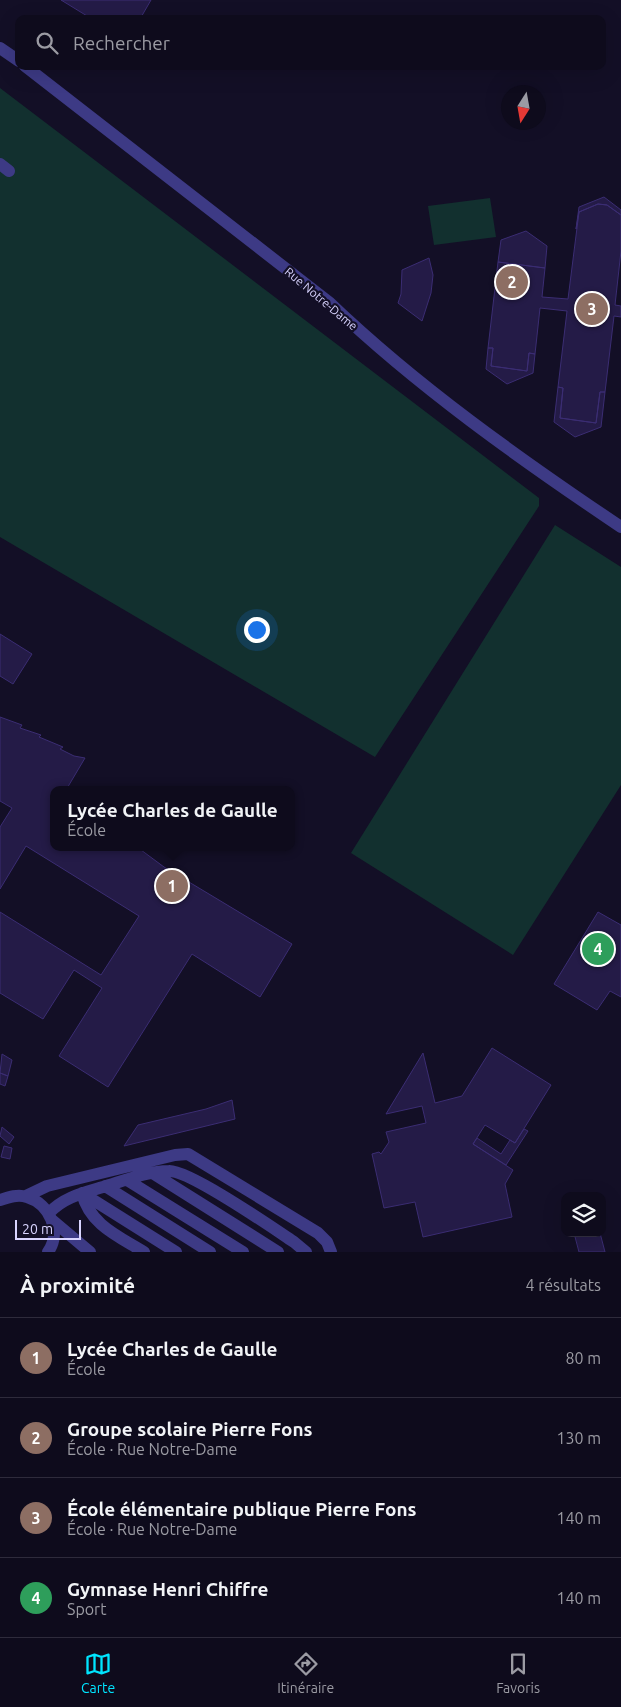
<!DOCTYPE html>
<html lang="fr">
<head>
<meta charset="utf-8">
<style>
  :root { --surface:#0e0b1c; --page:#171425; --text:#f1f3f6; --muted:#9b9ba3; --line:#2e2b3b; --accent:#00e5ff }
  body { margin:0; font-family:Ubuntu,sans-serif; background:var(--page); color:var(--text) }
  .controls { position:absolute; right:15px; bottom:15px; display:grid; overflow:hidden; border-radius:10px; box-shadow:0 5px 20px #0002 }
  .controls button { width:45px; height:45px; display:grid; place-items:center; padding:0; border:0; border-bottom:1px solid var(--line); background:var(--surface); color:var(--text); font:25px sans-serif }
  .compass { position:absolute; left:501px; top:85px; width:45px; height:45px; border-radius:50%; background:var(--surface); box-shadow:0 5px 20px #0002; rotate:191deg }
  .scale { position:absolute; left:15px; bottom:12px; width:66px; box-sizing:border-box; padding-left:5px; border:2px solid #d9d4ff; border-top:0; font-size:14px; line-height:18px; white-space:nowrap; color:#d9d4ff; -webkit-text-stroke:4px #130f26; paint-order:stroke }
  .you { position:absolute; left:256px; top:629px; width:18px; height:18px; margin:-12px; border:4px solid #fff; border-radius:50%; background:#1a73e8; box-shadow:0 0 0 8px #1a73e833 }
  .badge { display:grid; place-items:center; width:32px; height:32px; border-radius:50%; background:var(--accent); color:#fff; font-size:16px; font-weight:700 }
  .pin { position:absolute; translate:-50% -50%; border:2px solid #fff; box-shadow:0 1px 5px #0006 }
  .popup { position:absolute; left:50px; top:786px; width:245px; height:65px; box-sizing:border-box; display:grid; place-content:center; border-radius:10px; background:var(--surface); filter:drop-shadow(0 1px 4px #0005); font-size:16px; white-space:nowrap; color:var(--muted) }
  .popup b { font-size:19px; color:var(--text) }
  .popup::after { content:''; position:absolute; left:50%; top:100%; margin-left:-10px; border:10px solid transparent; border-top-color:var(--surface) }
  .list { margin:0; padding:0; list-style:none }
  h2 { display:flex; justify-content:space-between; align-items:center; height:65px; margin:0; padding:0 20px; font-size:21px }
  h2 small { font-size:16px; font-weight:400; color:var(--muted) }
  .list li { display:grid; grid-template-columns:32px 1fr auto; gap:15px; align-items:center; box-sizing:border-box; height:80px; padding:0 20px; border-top:1px solid var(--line) }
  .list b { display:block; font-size:19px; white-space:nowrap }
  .list p { margin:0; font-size:16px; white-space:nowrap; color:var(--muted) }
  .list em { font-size:16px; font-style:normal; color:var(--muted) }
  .icon { flex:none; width:28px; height:28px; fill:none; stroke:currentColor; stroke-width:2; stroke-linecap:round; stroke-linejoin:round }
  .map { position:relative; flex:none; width:621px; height:1252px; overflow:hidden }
  .search { position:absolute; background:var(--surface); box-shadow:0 5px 20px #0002; left:15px; right:15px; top:15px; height:55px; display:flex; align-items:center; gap:12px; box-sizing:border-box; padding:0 18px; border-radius:10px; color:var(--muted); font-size:19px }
  .sheet { height:385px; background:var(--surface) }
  nav { display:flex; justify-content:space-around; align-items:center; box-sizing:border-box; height:70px; border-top:1px solid var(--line); background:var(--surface); font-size:14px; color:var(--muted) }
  nav a { display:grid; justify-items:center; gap:2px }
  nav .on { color:var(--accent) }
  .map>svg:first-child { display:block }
</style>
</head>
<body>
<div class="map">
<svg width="621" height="1252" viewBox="0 0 621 1252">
  <rect width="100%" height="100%" fill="#130f26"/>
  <path fill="#12302f" d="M 0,88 L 539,498 L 539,506 L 375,757 L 0,537 Z
    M 490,198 L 496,237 L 434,245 L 428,206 Z
    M 555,525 L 621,567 L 621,785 L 513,955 L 351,853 Z"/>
  <path fill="#241b47" stroke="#3b2d73" d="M 61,0 L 151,0 L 140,19 L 92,19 Z
    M 604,197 L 621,210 L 621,215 L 607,205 L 598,204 L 579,212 L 576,229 L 579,207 Z
    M 598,204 L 607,205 L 621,215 L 621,251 L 615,305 L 621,306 L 621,317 L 614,316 L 605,392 L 600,392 L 596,423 L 560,418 L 563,388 L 558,387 L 567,311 L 540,308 L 535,354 L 529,353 L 527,371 L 491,366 L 493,348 L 488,348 L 498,262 L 545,268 L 542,297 L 568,299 L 579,212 Z
    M 526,231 L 547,246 L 545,268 L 498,262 L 501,240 Z
    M 429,258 L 433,275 L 431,293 L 422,321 L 398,303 L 401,294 L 402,270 Z
    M 488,348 L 493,348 L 491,366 L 527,371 L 529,353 L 535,354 L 533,373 L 507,384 L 486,369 Z
    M 558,387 L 563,388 L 560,418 L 596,423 L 600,392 L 605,392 L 601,427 L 575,437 L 554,422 Z
    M 0,634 L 32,654 L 13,684 L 0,676 Z
    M 0,717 L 22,725 L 20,728 L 41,735 L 39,737 L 63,747 L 60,749 L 74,756 L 85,758 L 66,790 L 53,790 L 53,847 L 137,847 L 164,867 L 292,944 L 260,997 L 192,954 L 108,1087 L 59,1056 L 102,988 L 74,970 L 43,1019 L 0,993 L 0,912 L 101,975 L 139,916 L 26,846 L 0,889 L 0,827 L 12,808 L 0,801 Z
    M 598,912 L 621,925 L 621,997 L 610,991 L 597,1010 L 554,984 Z
    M 492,1048 L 551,1085 L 515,1143 L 485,1125 L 473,1144 L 513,1170 L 505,1184 L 512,1217 L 423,1237 L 415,1202 L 384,1208 L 372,1154 L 379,1152 L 381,1154 L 389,1142 L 386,1132 L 426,1123 L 422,1106 L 386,1114 L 423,1053 L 435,1103 L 462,1096 Z
    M 2,1054 L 12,1060 L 8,1076 L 0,1073 Z
    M 0,1073 L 8,1076 L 5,1086 L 0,1084 Z
    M 232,1100 L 235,1119 L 124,1146 L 138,1125 L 206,1109 Z
    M 2,1127 L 14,1137 L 9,1144 L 0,1136 Z
    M 524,1129 L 528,1131 L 506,1165 L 473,1144 L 477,1138 L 501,1154 L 510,1140 L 515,1143 Z
    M 4,1146 L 12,1148 L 10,1159 L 1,1157 Z
    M 574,1233 L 600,1233 L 605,1252 L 579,1252 Z"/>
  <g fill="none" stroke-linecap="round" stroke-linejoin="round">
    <path stroke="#3d3a85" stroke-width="12" d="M 0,48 L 19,61
      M 25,66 L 330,303 C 418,387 520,459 621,527
      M 0,164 L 9,171
      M 154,1174 L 278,1252
      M 127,1180 L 243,1252
      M 105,1186 L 210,1252
      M 82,1193 L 176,1252
      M 82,1193 C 90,1225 118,1236 144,1252
      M 26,1196 L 47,1186 L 175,1155 L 188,1154 L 318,1233 L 327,1242 L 331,1252
      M 0,1200 C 9,1197 18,1194 27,1197 C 50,1204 62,1232 48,1252
      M 49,1213 C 64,1197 83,1193 103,1187 C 123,1181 148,1171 169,1171 C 189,1170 273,1228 294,1242 L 306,1252
      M 52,1220 L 90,1252"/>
  </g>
  <g text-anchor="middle" stroke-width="4.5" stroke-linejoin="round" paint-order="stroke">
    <g font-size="12" fill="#d9d4ff" stroke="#130f26">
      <text transform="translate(321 299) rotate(40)" y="4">Rue Notre-Dame</text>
    </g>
  </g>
</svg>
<div class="controls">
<button><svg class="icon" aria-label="layers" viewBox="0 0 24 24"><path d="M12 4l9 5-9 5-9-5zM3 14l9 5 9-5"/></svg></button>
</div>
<svg class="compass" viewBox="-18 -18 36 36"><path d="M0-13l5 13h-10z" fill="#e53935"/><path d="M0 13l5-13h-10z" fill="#9b9ba3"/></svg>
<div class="scale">20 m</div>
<div class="you"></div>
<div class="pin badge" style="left:172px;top:886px;background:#8d6e63">1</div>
<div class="popup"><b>Lycée Charles de Gaulle</b>École</div>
<div class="pin badge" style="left:512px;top:282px;background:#8d6e63">2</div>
<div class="pin badge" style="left:592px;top:309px;background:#8d6e63">3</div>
<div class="pin badge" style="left:598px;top:949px;background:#2e9e5b">4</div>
<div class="search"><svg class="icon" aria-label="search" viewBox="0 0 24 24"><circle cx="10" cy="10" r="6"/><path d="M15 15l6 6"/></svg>Rechercher</div>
</div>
<section class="sheet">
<h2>À proximité<small>4 résultats</small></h2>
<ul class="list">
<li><span class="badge" style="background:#8d6e63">1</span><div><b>Lycée Charles de Gaulle</b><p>École</p></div><em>80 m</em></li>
<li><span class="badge" style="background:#8d6e63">2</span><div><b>Groupe scolaire Pierre Fons</b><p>École · Rue Notre-Dame</p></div><em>130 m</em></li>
<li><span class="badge" style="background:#8d6e63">3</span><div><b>École élémentaire publique Pierre Fons</b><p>École · Rue Notre-Dame</p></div><em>140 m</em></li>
<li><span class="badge" style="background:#2e9e5b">4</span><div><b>Gymnase Henri Chiffre</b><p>Sport</p></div><em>140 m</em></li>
</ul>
</section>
<nav>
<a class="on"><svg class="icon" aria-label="map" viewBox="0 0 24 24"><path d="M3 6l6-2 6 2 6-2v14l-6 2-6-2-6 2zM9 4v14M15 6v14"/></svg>Carte</a>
<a><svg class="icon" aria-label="directions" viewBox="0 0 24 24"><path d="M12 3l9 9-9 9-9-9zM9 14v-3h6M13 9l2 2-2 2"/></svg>Itinéraire</a>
<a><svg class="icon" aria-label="saved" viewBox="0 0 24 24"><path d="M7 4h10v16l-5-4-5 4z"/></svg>Favoris</a>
</nav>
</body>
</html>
